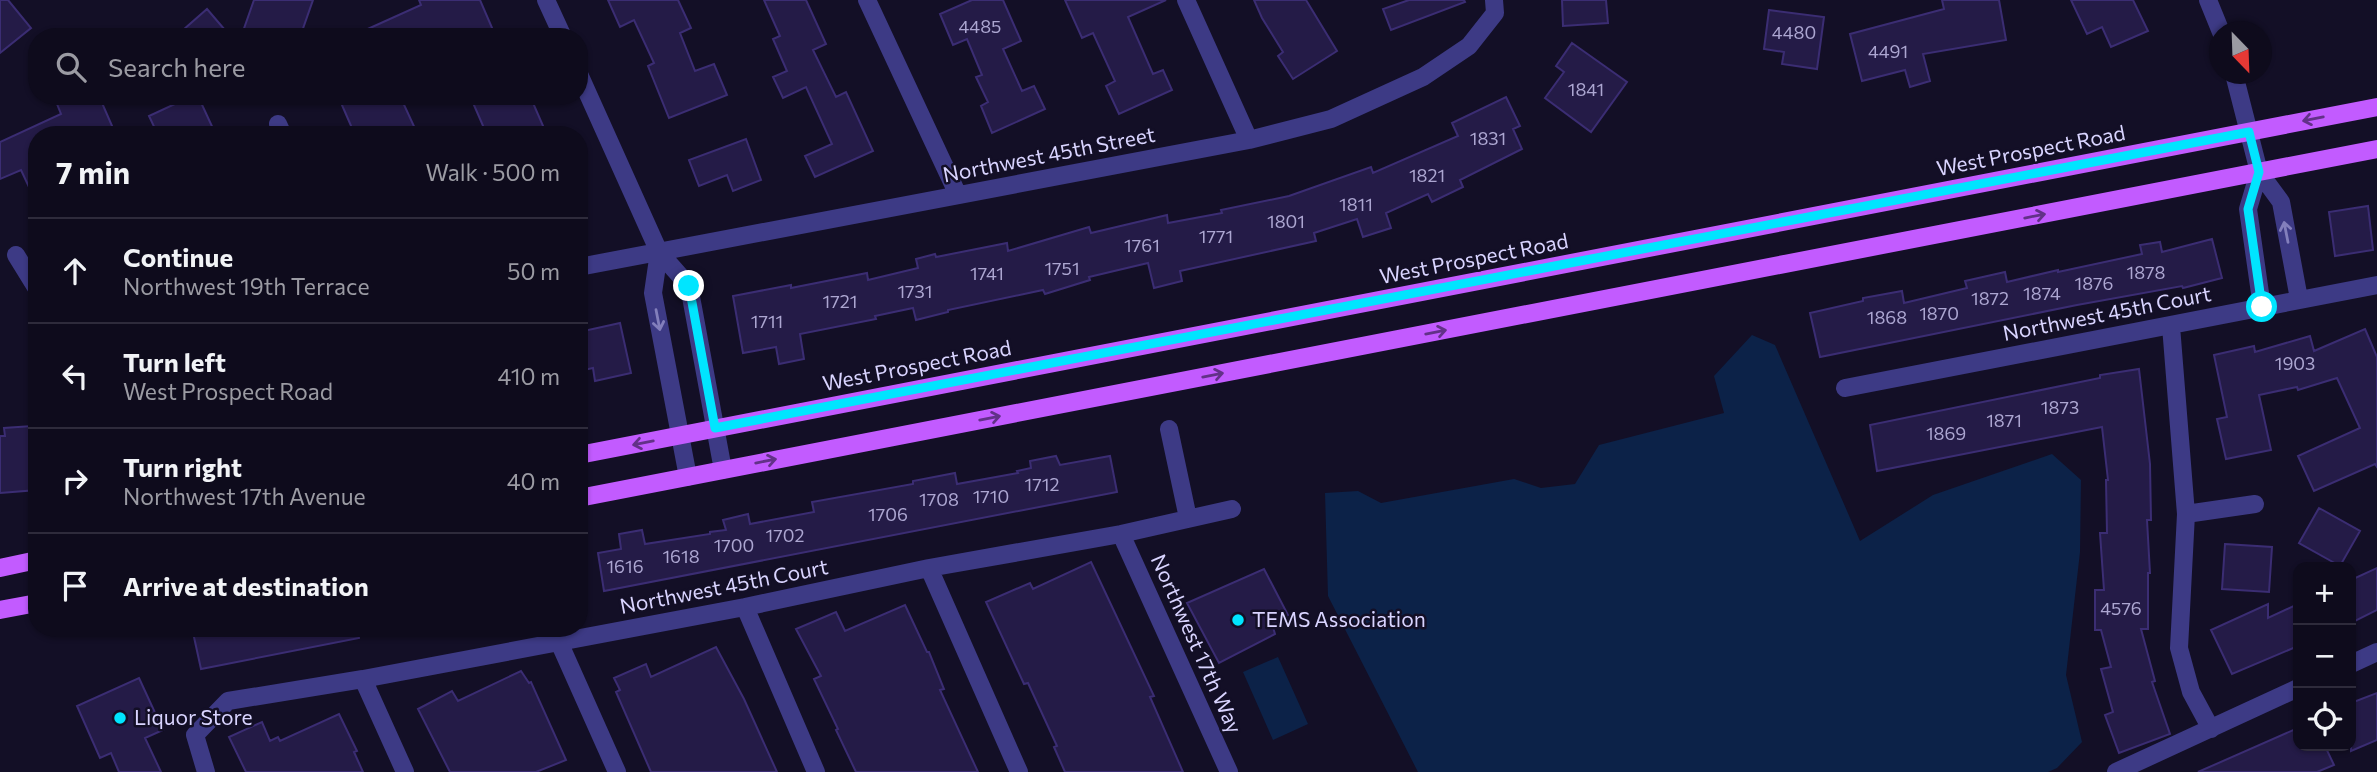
<!DOCTYPE html>
<html lang="en">
<head>
<meta charset="utf-8">
<style>
  :root { --surface:#0e0b1c; --page:#171425; --text:#f1f3f6; --muted:#9b9ba3; --line:#2e2b3b }
  body { margin:0; font-family:Commissioner,sans-serif; background:var(--page); color:var(--text) }
  .controls { position:absolute; right:21px; bottom:21px; display:grid; overflow:hidden; border-radius:14px; box-shadow:0 2px 5px #0004 }
  .controls button { width:63px; height:63px; display:grid; place-items:center; padding:0; border:0; border-bottom:2px solid var(--line); background:var(--surface); color:var(--text); font:35px sans-serif }
  .compass { position:absolute; left:2209px; top:21px; width:63px; height:63px; border-radius:50%; background:var(--surface); box-shadow:0 2px 5px #0004; rotate:157deg }
  .stop { position:absolute; width:21px; height:21px; margin:-16px; border:5px solid #00e5ff; border-radius:50%; background:#fff }
  .stop.end { background:#00e5ff; border-color:#fff; box-shadow:0 2px 7px #0008 }
  .list { margin:0; padding:0; list-style:none }
  h2 { display:flex; justify-content:space-between; align-items:center; height:91px; margin:0; padding:0 28px; font-size:30px }
  h2 small { font-size:23px; font-weight:400; color:var(--muted) }
  .list li { display:grid; grid-template-columns:46px 1fr auto; gap:21px; align-items:center; box-sizing:border-box; height:105px; padding:0 28px; border-top:2px solid var(--line) }
  .list b { display:block; font-size:26px; white-space:nowrap }
  .list p { margin:0; font-size:23px; white-space:nowrap; color:var(--muted) }
  .list em { font-size:23px; font-style:normal; color:var(--muted) }
  .icon { flex:none; width:38px; height:38px; fill:none; stroke:currentColor; stroke-width:2; stroke-linecap:round; stroke-linejoin:round }
  .map { position:relative; flex:none; width:2377px; height:772px; overflow:hidden }
  .search { position:absolute; background:var(--surface); box-shadow:0 2px 5px #0004; left:28px; top:28px; width:560px; height:77px; display:flex; align-items:center; gap:18px; box-sizing:border-box; padding:0 24px; border-radius:28px; color:var(--muted); font-size:26px }
  .panel { position:absolute; background:var(--surface); box-shadow:0 2px 5px #0004; left:28px; top:126px; width:560px; height:511px; border-radius:28px }
  .map>svg:first-child { display:block }
</style>
</head>
<body>
<div class="map">
<svg width="2377" height="772" viewBox="0 0 2377 772">
  <rect width="100%" height="100%" fill="#130f26"/>
  <path fill="#0c2248" d="M 1752,335 L 1775,345 L 1860,541 L 1933,495 L 2052,454 L 2081,480 L 2080,552 L 2066,675 L 2082,742 L 2057,768 L 2048,772 L 1418,772 L 1328,596 L 1325,493 L 1358,491 L 1381,503 L 1514,479 L 1541,488 L 1575,484 L 1599,445 L 1724,413 L 1714,376 Z
    M 1278,657 L 1308,724 L 1273,740 L 1243,672 Z"/>
  <path fill="#241b47" stroke="#3b2d73" stroke-width="2" d="M 0,0 L 8,0 L 31,28 L 0,53 Z
    M 254,0 L 313,0 L 300,37 L 241,37 Z
    M 419,0 L 480,0 L 496,37 L 350,37 L 421,5 Z
    M 608,0 L 678,0 L 691,28 L 680,33 L 695,71 L 714,64 L 727,95 L 669,118 L 648,66 L 654,63 L 634,20 L 620,27 Z
    M 764,0 L 806,0 L 826,44 L 813,50 L 836,97 L 846,92 L 873,151 L 815,177 L 805,156 L 832,144 L 806,87 L 783,98 L 773,77 L 787,71 L 773,39 L 780,36 Z
    M 972,0 L 1003,0 L 1021,41 L 1003,49 L 1022,91 L 1034,86 L 1045,109 L 992,133 L 981,106 L 988,102 L 976,77 L 982,75 L 967,39 L 953,45 L 940,14 Z
    M 1065,0 L 1166,0 L 1128,17 L 1153,74 L 1163,70 L 1172,90 L 1119,114 L 1106,86 L 1115,81 L 1093,33 L 1082,38 Z
    M 1254,0 L 1306,0 L 1337,51 L 1293,79 L 1278,56 L 1283,52 L 1262,18 Z
    M 1409,0 L 1464,0 L 1465,2 L 1391,30 L 1383,9 Z
    M 1562,0 L 1606,0 L 1608,23 L 1563,26 Z
    M 1942,0 L 1999,0 L 2006,40 L 1923,54 L 1930,81 L 1910,87 L 1905,70 L 1862,81 L 1850,34 L 1944,9 Z
    M 2071,0 L 2133,0 L 2148,31 L 2111,47 L 2102,27 L 2087,34 Z
    M 207,9 L 231,37 L 175,37 Z
    M 1769,10 L 1824,17 L 1817,69 L 1782,64 L 1784,52 L 1764,49 Z
    M 1572,43 L 1627,82 L 1591,132 L 1545,98 L 1564,72 L 1556,66 Z
    M 75,96 L 99,96 L 116,135 L 37,135 L 37,204 L 21,170 L 0,179 L 0,142 L 61,114 L 57,104 Z
    M 192,96 L 198,96 L 216,135 L 158,135 L 149,116 Z
    M 338,96 L 400,96 L 418,135 L 355,135 Z
    M 470,96 L 530,96 L 547,135 L 487,135 Z
    M 1506,97 L 1520,126 L 1513,129 L 1522,149 L 1460,180 L 1463,187 L 1432,202 L 1428,194 L 1386,213 L 1391,228 L 1363,237 L 1357,219 L 1314,233 L 1316,241 L 1180,271 L 1182,281 L 1154,288 L 1148,263 L 1089,277 L 1090,280 L 1045,294 L 1043,290 L 948,310 L 948,312 L 916,320 L 913,308 L 875,316 L 876,319 L 800,334 L 804,359 L 779,364 L 776,347 L 743,353 L 733,296 L 791,285 L 791,288 L 867,273 L 868,280 L 918,268 L 916,259 L 935,254 L 936,257 L 1007,243 L 1008,251 L 1089,227 L 1091,233 L 1167,215 L 1168,223 L 1222,213 L 1221,210 L 1289,196 L 1371,167 L 1373,173 L 1458,136 L 1452,123 Z
    M 746,139 L 761,180 L 733,191 L 727,175 L 699,186 L 689,160 Z
    M 2368,206 L 2373,250 L 2335,256 L 2329,212 Z
    M 2212,239 L 2222,278 L 2183,288 L 2182,286 L 2077,305 L 1820,357 L 1810,313 L 1863,301 L 1863,298 L 1902,291 L 1904,303 L 1967,288 L 1965,281 L 2005,272 L 2007,282 L 2058,270 L 2058,272 L 2142,254 L 2140,245 L 2160,242 L 2162,252 Z
    M 620,323 L 631,373 L 595,381 L 593,368 L 579,371 L 579,332 Z
    M 2365,329 L 2377,357 L 2377,467 L 2375,464 L 2314,491 L 2298,456 L 2360,428 L 2337,378 L 2298,390 L 2297,387 L 2259,395 L 2271,450 L 2226,459 L 2217,419 L 2227,417 L 2214,355 L 2254,346 L 2255,352 L 2310,336 L 2314,351 Z
    M 2139,369 L 2150,464 L 2151,520 L 2147,520 L 2150,573 L 2148,573 L 2148,629 L 2141,629 L 2155,681 L 2152,682 L 2170,734 L 2119,753 L 2105,715 L 2113,712 L 2101,669 L 2111,667 L 2101,630 L 2095,630 L 2095,590 L 2104,590 L 2100,533 L 2107,533 L 2106,480 L 2108,480 L 2102,427 L 1877,471 L 1870,425 L 2100,378 L 2100,375 Z
    M 32,426 L 37,490 L 0,493 L 0,436 L 5,436 L 4,428 Z
    M 1056,456 L 1060,465 L 1110,456 L 1117,492 L 604,591 L 598,553 L 621,549 L 619,534 L 642,530 L 645,544 L 710,534 L 710,532 L 726,530 L 723,520 L 748,514 L 750,524 L 814,512 L 812,502 L 913,484 L 913,481 L 955,473 L 957,484 L 1018,473 L 1017,471 L 1031,468 L 1030,461 Z
    M 2319,508 L 2360,531 L 2340,566 L 2299,543 Z
    M 2225,544 L 2272,547 L 2269,592 L 2222,589 Z
    M 1091,562 L 1154,696 L 1150,697 L 1183,772 L 1065,772 L 1054,747 L 1057,746 L 1028,683 L 1024,684 L 986,602 L 1030,583 L 1033,589 Z
    M 2377,568 L 2377,610 L 2351,623 L 2351,580 Z
    M 1264,569 L 1288,615 L 1272,624 L 1275,634 L 1219,663 L 1187,603 Z
    M 2268,604 L 2268,618 L 2298,604 L 2298,646 L 2232,674 L 2211,630 Z
    M 905,605 L 927,652 L 929,652 L 944,689 L 940,690 L 978,772 L 856,772 L 836,730 L 838,729 L 814,679 L 821,676 L 796,629 L 836,612 L 845,631 Z
    M 192,628 L 358,628 L 359,638 L 201,669 Z
    M 716,647 L 744,699 L 777,772 L 651,772 L 616,692 L 620,690 L 614,678 L 646,664 L 651,677 Z
    M 521,671 L 529,683 L 531,682 L 566,760 L 536,772 L 450,772 L 418,709 L 452,691 L 458,701 Z
    M 139,678 L 163,730 L 145,738 L 161,772 L 119,772 L 111,753 L 100,758 L 77,706 Z
    M 2377,693 L 2377,740 L 2351,751 L 2351,703 Z
    M 339,714 L 357,751 L 354,752 L 363,772 L 246,772 L 229,737 L 262,722 L 270,741 L 278,737 L 280,741 Z
    M 2298,728 L 2298,746 L 2325,746 L 2334,765 L 2317,772 L 2198,772 Z"/>
  <g fill="none" stroke-linecap="round" stroke-linejoin="round">
    <path stroke="#3d3a85" stroke-width="18" d="M 546,0 L 563,37
      M 867,0 L 958,195
      M 1186,0 L 1249,140
      M 2208,0 L 2221,32
      M 579,74 L 659,252 L 689,286 L 723,470
      M 2234,74 L 2259,172 L 2281,202 L 2299,299
      M 278,124 L 283,135
      M 2259,172 L 2248,209 L 2262,307
      M 659,252 L 653,293 L 688,477
      M 16,255 L 37,289
      M 579,267 L 1249,140 L 1331,119 L 1423,77 L 1469,46 L 1495,13 L 1494,0
      M 2171,326 L 2186,514
      M 1845,388 L 2377,285
      M 1169,429 L 1188,518
      M 1121,534 L 1229,772
      M 929,568 L 1019,772
      M 745,607 L 816,772
      M 551,628 L 559,642 L 617,772
      M 2351,664 L 2377,652
      M 363,679 L 405,772
      M 2211,729 L 2191,692 L 2179,648 L 2186,514 L 2255,504
      M 206,772 L 195,735 L 228,701 L 363,679 L 745,607 L 929,568 L 1121,534 L 1232,509
      M 2116,772 L 2298,688"/>
    <path stroke="#c25bff" stroke-width="18" d="M 579,455 L 2377,107
      M 579,498 L 2377,149
      M 0,568 L 37,560
      M 0,610 L 37,603"/>
  </g>
  <defs><path id="oneway-shaft" d="M-6 0H5M1.5-3L5.5 0L1.5 3" fill="none" stroke-width="1.6" stroke-linecap="round" stroke-linejoin="round" transform="scale(1.75)"/></defs>
  <g stroke="#623188">
    <use href="#oneway-shaft" transform="translate(2313 119) rotate(169)"/>
    <use href="#oneway-shaft" transform="translate(2035 216) rotate(-11)"/>
    <use href="#oneway-shaft" transform="translate(1436 332) rotate(-11)"/>
    <use href="#oneway-shaft" transform="translate(1213 375) rotate(-11)"/>
    <use href="#oneway-shaft" transform="translate(990 418) rotate(-11)"/>
    <use href="#oneway-shaft" transform="translate(643 443) rotate(169)"/>
    <use href="#oneway-shaft" transform="translate(766 461) rotate(-11)"/>
  </g>
  <g stroke="#837fbc">
    <use href="#oneway-shaft" transform="translate(2286 232) rotate(-101)"/>
    <use href="#oneway-shaft" transform="translate(658 320) rotate(79)"/>
  </g>
  <g fill="none" stroke-linecap="round" stroke-linejoin="round">
    <path stroke="#00e5ff" stroke-width="9" d="M 689,286 L 715,428 L 2249,132 L 2259,172 L 2248,209 L 2262,307"/>
  </g>
  <g fill="#00e5ff" stroke="#130f26" stroke-width="2.5">
    <circle cx="1238" cy="620" r="7"/>
    <circle cx="120" cy="718" r="7"/>
  </g>
  <g text-anchor="middle" stroke-width="5" stroke-linejoin="round" paint-order="stroke">
    <g font-size="18" fill="#aca6d1">
      <text x="980" y="33">4485</text>
      <text x="1794" y="39">4480</text>
      <text x="1888" y="58">4491</text>
      <text x="1586" y="96">1841</text>
      <text x="1488" y="145">1831</text>
      <text x="1427" y="182">1821</text>
      <text x="1356" y="211">1811</text>
      <text x="1286" y="228">1801</text>
      <text x="1216" y="243">1771</text>
      <text x="1142" y="252">1761</text>
      <text x="1062" y="275">1751</text>
      <text x="2146" y="279">1878</text>
      <text x="987" y="280">1741</text>
      <text x="2094" y="290">1876</text>
      <text x="915" y="298">1731</text>
      <text x="2042" y="300">1874</text>
      <text x="1990" y="305">1872</text>
      <text x="840" y="308">1721</text>
      <text x="1939" y="320">1870</text>
      <text x="1887" y="324">1868</text>
      <text x="767" y="328">1711</text>
      <text x="2295" y="370">1903</text>
      <text x="2060" y="414">1873</text>
      <text x="2004" y="427">1871</text>
      <text x="1946" y="440">1869</text>
      <text x="1042" y="491">1712</text>
      <text x="991" y="503">1710</text>
      <text x="939" y="506">1708</text>
      <text x="888" y="521">1706</text>
      <text x="785" y="542">1702</text>
      <text x="734" y="552">1700</text>
      <text x="681" y="563">1618</text>
      <text x="625" y="573">1616</text>
      <text x="2121" y="615">4576</text>
    </g>
    <g font-size="21" fill="#d9d4ff" stroke="#130f26">
      <text transform="translate(2031 151) rotate(-11)" y="7">West Prospect Road</text>
      <text transform="translate(1049 155) rotate(-11)" y="7">Northwest 45th Street</text>
      <text transform="translate(1474 259) rotate(-11)" y="7">West Prospect Road</text>
      <text transform="translate(2107 314) rotate(-11)" y="7">Northwest 45th Court</text>
      <text transform="translate(917 366) rotate(-11)" y="7">West Prospect Road</text>
      <text transform="translate(724 587) rotate(-11)" y="7">Northwest 45th Court</text>
      <text transform="translate(1196 644) rotate(66)" y="7">Northwest 17th Way</text>
    </g>
    <g font-size="21" fill="#d9d4ff" stroke="#130f26" text-anchor="start">
      <text x="1252" y="627">TEMS Association</text>
      <text x="134" y="725">Liquor Store</text>
    </g>
  </g>
</svg>
<div class="controls">
<button>+</button>
<button>−</button>
<button><svg class="icon" aria-label="locate" viewBox="0 0 24 24"><circle cx="12" cy="12" r="6"/><path d="M12 2v4M12 18v4M2 12h4M18 12h4"/></svg></button>
</div>
<svg class="compass" viewBox="-18 -18 36 36"><path d="M0-13l5 13h-10z" fill="#e53935"/><path d="M0 13l5-13h-10z" fill="#9b9ba3"/></svg>
<div class="stop" style="left:2262px;top:307px"></div>
<div class="stop end" style="left:689px;top:286px"></div>
<div class="search"><svg class="icon" aria-label="search" viewBox="0 0 24 24"><circle cx="10" cy="10" r="6"/><path d="M15 15l6 6"/></svg>Search here</div>
<section class="panel">
<h2>7 min<small>Walk · 500 m</small></h2>
<ul class="list">
<li><svg class="icon" aria-label="ahead" viewBox="0 0 24 24"><path d="M12 20V5M6 11l6-6 6 6"/></svg><div><b>Continue</b><p>Northwest 19th Terrace</p></div><em>50 m</em></li>
<li><svg class="icon" aria-label="left" viewBox="0 0 24 24"><path d="M17 20v-9H6M10 6l-5 5 5 5"/></svg><div><b>Turn left</b><p>West Prospect Road</p></div><em>410 m</em></li>
<li><svg class="icon" aria-label="right" viewBox="0 0 24 24"><path d="M7 20v-9h11M14 6l5 5-5 5"/></svg><div><b>Turn right</b><p>Northwest 17th Avenue</p></div><em>40 m</em></li>
<li><svg class="icon" aria-label="arrive" viewBox="0 0 24 24"><path d="M6 21V4h12l-3 4 3 4H6"/></svg><div><b>Arrive at destination</b></div></li>
</ul>
</section>
</div>
</body>
</html>
